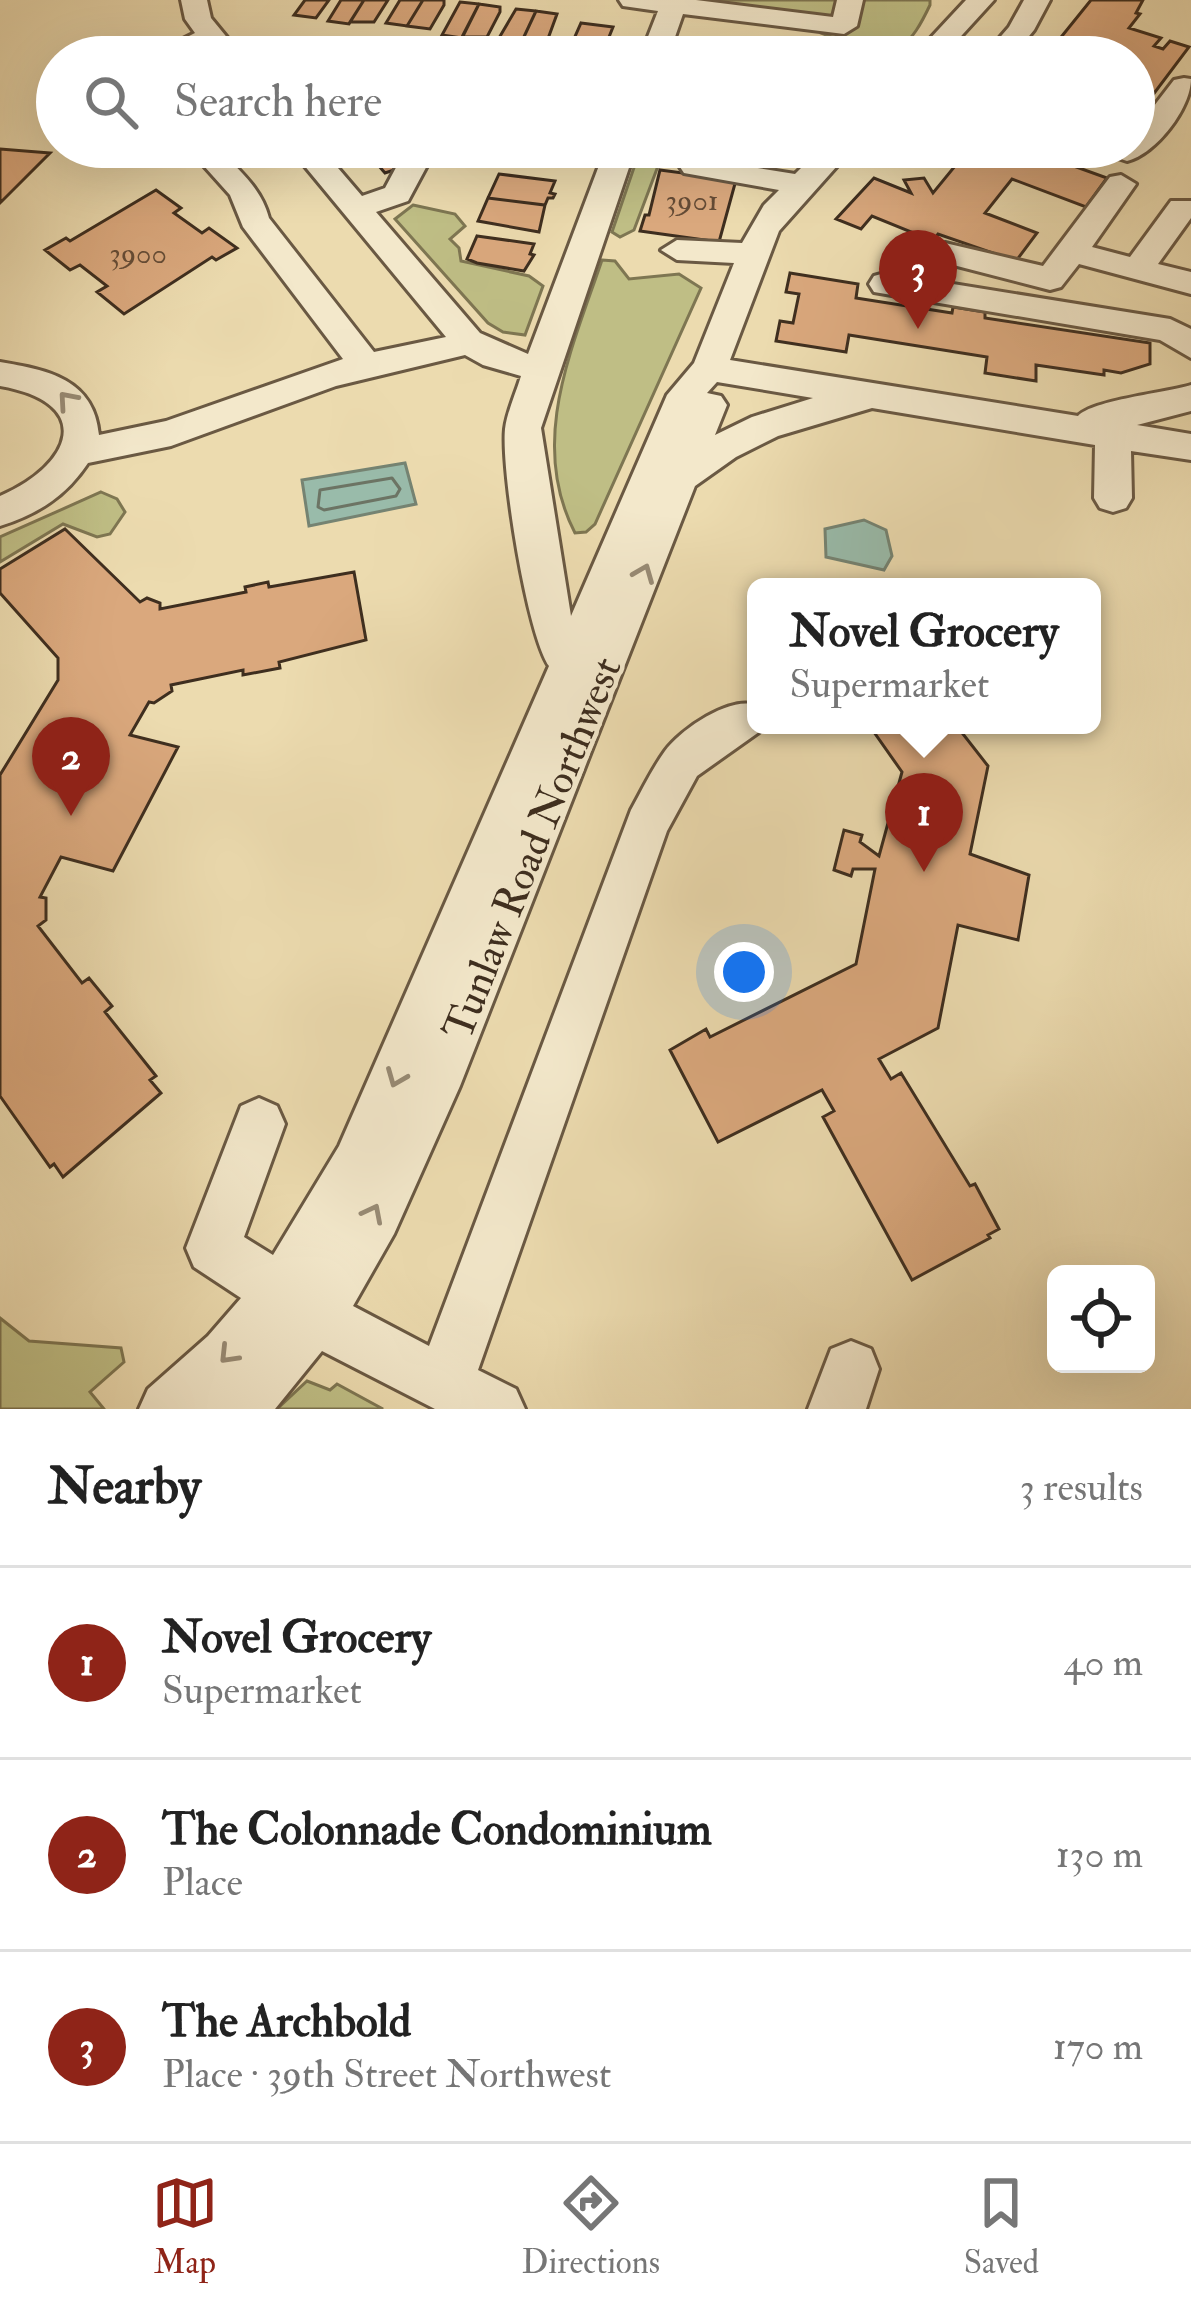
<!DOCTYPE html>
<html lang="en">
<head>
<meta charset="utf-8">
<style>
  :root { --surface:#fff; --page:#f2f2f2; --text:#222; --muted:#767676; --line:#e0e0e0; --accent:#8f2418 }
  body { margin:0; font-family:"IM FELL Double Pica",serif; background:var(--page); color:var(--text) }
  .controls { position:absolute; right:36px; bottom:36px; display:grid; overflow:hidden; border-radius:18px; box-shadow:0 12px 48px #0002 }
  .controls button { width:108px; height:108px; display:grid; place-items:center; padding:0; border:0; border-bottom:3px solid var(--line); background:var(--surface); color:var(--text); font:60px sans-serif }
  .you { position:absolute; left:744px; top:972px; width:42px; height:42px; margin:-30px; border:9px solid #fff; border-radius:50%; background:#1a73e8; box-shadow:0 0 0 18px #1a73e833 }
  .badge { display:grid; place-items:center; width:78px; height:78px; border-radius:50%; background:var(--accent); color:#fff; font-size:39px; font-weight:700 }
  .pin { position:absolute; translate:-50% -99px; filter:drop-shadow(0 3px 6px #0008) }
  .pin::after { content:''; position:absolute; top:63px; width:42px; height:36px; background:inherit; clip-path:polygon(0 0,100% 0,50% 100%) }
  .popup { position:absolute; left:747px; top:578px; width:354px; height:156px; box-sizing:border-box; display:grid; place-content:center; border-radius:18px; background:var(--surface); filter:drop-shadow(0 3px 9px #0005); font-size:39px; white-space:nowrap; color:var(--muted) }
  .popup b { font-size:45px; color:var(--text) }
  .popup::after { content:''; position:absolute; left:50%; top:100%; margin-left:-24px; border:24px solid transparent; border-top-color:var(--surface) }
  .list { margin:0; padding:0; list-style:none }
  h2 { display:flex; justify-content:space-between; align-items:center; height:156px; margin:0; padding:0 48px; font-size:51px }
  h2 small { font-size:39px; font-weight:400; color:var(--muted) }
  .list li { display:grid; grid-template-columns:78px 1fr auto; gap:36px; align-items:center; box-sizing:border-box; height:192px; padding:0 48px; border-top:3px solid var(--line) }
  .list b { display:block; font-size:45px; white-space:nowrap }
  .list p { margin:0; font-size:39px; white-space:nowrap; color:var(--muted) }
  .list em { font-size:39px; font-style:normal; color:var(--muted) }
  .icon { flex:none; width:66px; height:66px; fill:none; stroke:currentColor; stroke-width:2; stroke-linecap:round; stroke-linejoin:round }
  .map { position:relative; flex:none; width:1191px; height:1409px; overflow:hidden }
  .search { position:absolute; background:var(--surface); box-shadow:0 12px 48px #0002; left:36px; right:36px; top:36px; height:132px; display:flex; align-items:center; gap:30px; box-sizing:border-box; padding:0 42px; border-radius:66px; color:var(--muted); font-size:45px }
  .sheet { height:732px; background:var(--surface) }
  nav { display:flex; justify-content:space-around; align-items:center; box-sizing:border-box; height:168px; border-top:3px solid var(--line); background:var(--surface); font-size:33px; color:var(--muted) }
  nav a { display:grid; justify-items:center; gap:6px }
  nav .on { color:var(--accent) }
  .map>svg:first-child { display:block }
</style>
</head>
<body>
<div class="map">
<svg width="1191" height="1409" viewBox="0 0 1191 1409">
  <rect width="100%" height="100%" fill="#ecdbaf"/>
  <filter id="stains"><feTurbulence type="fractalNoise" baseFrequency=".00167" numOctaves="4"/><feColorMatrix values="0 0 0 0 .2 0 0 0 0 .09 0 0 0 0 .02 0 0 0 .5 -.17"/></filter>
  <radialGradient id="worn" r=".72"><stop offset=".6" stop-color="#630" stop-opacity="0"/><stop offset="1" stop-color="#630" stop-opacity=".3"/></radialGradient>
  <path fill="#bfbe85" stroke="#7e7652" stroke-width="3" d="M 707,0 L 930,0 L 930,5 C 911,45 899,57 855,57 L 842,41 L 821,33 L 823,18 L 706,4 Z
    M 641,147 L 730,147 L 723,155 L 678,150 L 670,166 L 658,166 L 634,230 L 620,237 L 612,232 Z
    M 413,205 L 455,214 L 465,226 L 450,239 L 459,248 L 461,261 L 529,276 L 543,286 L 525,335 L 503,332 L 488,323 L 395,219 Z
    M 602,260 L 615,261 L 629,279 L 679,274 L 701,288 L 595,524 L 586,532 L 575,533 C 528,442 572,349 602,260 Z
    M 101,492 L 117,499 L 125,512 L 110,534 L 97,537 L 63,524 L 0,562 L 0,537 Z
    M 0,1318 L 29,1341 L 121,1348 L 124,1362 L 90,1392 L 104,1409 L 0,1409 Z
    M 307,1381 L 330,1390 L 337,1384 L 383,1409 L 277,1409 Z"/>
  <path fill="#9ba" stroke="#758372" stroke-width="3" d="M 405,463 L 416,504 L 309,526 L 302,480 Z
    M 864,520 L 886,530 L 892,556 L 884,570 L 826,557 L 825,529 Z"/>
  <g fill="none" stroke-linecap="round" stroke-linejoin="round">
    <path stroke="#6c7464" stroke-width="3" d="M 392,478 L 400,489 L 396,496 L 324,510 L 318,507 L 320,490 Z"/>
  </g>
  <path fill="#daa87d" stroke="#3e2e1f" stroke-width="3" d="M 305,0 L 329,0 L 316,18 L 294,15 Z
    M 341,0 L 364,0 L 349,24 L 328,21 Z
    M 364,0 L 388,0 L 374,22 L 350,22 Z
    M 400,0 L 423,0 L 407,26 L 386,23 Z
    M 423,0 L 444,0 L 444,5 L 430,29 L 407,26 Z
    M 1091,0 L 1143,0 L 1136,13 L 1140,14 L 1129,28 L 1161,38 L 1154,46 L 1163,49 L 1170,41 L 1189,47 L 1134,120 L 1134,57 L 1045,57 Z
    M 460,2 L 479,4 L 462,38 L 442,35 Z
    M 479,4 L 500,7 L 500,12 L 487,37 L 462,37 Z
    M 516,9 L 536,11 L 522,41 L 499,38 Z
    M 536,11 L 557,14 L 546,44 L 522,41 Z
    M 581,23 L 613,27 L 601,57 L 566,57 Z
    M 728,49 L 778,50 L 798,56 L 715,57 Z
    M 375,147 L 398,150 L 406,166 L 385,173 L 365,150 Z
    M 504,147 L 549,147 L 541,166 L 498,160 Z
    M 925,147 L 1021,147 L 1107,178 L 1086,207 L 1012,179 L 985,213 L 1037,233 L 1016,261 L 938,234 L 933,241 L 872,216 L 861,229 L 836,219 L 874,178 L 911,193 L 904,180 L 924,178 L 933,193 L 960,160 Z
    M 0,149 L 50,153 L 0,203 Z
    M 660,170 L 736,180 L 719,242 L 640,231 L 645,215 L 649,215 Z
    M 499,174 L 555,181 L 550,193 L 555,194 L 553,198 L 548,198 L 545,205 L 488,198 Z
    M 156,190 L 181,208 L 174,213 L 202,233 L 209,228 L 237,248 L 216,260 L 212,257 L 124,314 L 97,292 L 107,286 L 80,265 L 70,270 L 45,250 L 66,238 L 70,241 Z
    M 488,198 L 545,205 L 539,232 L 478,221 Z
    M 477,236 L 534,244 L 530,254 L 534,255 L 524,271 L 477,263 L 467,259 Z
    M 790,273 L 858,284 L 856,298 L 952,313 L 953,307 L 985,312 L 985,318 L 1150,343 L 1150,364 L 1121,373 L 1104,370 L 1104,375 L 1036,365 L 1036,381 L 985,373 L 987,357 L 849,335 L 846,352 L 776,341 L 780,321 L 793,323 L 799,294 L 786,292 Z
    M 65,529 L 140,602 L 147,598 L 160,603 L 160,609 L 246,592 L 245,587 L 268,582 L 269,587 L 354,572 L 366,640 L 279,662 L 280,668 L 243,675 L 243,670 L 171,685 L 172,691 L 154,703 L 149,702 L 130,735 L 178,747 L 113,871 L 61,857 L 40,897 L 46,898 L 46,920 L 38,926 L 82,983 L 89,978 L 112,1006 L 105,1012 L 156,1076 L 150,1080 L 161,1093 L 63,1177 L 54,1164 L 50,1167 L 0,1096 L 0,775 L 58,680 L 58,658 L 0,593 L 0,569 Z
    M 869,725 L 956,725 L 988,766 L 970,854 L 1029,875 L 1018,940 L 958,925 L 938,1028 L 879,1059 L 891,1079 L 901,1073 L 970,1186 L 975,1184 L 999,1229 L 988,1235 L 990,1238 L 912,1280 L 823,1117 L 834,1111 L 822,1090 L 718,1142 L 670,1050 L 706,1029 L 710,1037 L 856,964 L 875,869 L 853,869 L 851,876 L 834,870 L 844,830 L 862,835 L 860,842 L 879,856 L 902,772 Z"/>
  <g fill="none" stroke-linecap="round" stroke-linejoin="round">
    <g stroke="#6a5943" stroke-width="6">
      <path id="minor" d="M 181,0 L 207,0 L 211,18 L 243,57 L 215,57 L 207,48 L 185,57 L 147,57 L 195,33 L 185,19 Z
        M 619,0 L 696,0 L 833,17 L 837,0 L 863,0 L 857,26 L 844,34 L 683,14 L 668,57 L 640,57 L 658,11 L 623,6 Z
        M 966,0 L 994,0 L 942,57 L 913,57 Z
        M 1024,0 L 1050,0 L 1034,30 L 1012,57 L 983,57 L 1009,27 Z
        M 284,49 L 312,51 L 316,57 L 270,57 Z
        M 1184,78 L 1191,79 C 1191,108 1156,154 1127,161 L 1103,153 L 1098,147 L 1134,147 L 1134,132 L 1174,80 Z
        M 187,147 L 217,147 C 238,170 261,187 269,218 L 374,352 L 446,337 L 289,147 L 320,147 L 362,196 L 385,188 L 407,147 L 437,147 L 408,201 L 376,212 L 480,333 L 528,354 L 606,147 L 636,147 L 541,428 L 571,616 L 667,395 L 694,363 L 734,263 L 677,260 L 661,250 L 677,240 L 742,243 L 764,205 L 779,190 L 684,173 L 680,167 L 684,161 L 695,158 L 795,174 L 822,147 L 854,147 L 779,231 L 730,360 L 1078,416 C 1093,400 1165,393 1191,385 L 1191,411 L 1137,425 L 1191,434 L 1191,460 L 1131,451 L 1132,498 L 1126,508 L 1113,512 L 1100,508 L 1094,498 L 1095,445 L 872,408 L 778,436 L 736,457 L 695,486 L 460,1086 L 394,1234 L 353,1306 L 429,1346 L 631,810 C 642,790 652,769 665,751 C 681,729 730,696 756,705 L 756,725 L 762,725 L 759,732 L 697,776 L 667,831 L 478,1370 L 516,1389 L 525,1409 L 435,1409 L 322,1351 L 275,1409 L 139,1409 L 148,1389 L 208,1336 L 241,1298 L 194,1267 L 186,1248 L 241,1106 L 259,1098 L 277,1106 L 285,1124 L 244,1237 L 273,1255 L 339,1146 L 549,666 C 527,634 501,470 505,429 C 507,412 516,393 521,376 L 483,365 L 465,355 L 336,386 L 171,446 L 88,463 C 66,496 38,514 0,526 L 0,496 C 72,465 97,403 0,386 L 0,362 C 48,370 94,379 99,435 L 166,421 L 343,359 L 243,227 L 230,195 ZM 717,382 L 813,398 L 752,417 L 715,435 L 727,405 L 721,396 L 707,393 Z
        M 1121,175 L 1136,184 L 1092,247 L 1130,257 L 1171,201 L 1191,201 L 1191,218 L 1158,264 L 1191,272 L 1191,294 L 1079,264 L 1061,287 L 1050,290 L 934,260 L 929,253 L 945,243 L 1043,266 L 1110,177 Z
        M 885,273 L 1170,319 L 1191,329 L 1191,358 L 1160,340 L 874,292 L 869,284 L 874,276 Z
        M 851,1341 L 871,1349 L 879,1369 L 866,1409 L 808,1409 L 831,1349 Z"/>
    </g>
    <use href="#minor" fill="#f3e8cb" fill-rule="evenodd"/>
  </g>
  <defs><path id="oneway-chevron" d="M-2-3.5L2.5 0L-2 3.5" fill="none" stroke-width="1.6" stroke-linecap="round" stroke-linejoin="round" transform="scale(3)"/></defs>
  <g stroke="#988b75">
    <use href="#oneway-chevron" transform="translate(67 400) rotate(-131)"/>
    <use href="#oneway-chevron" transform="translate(644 573) rotate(-68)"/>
    <use href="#oneway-chevron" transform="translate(396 1078) rotate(112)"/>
    <use href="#oneway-chevron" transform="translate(373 1213) rotate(-63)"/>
    <use href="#oneway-chevron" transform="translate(228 1355) rotate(134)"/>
  </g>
  <g text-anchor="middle" stroke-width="9" stroke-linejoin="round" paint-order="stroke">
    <g font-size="30" fill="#654c36">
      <text x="692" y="210">3901</text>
      <text x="138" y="263">3900</text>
    </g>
    <g font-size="42" fill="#3e2e1f" stroke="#f3e8cb">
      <text transform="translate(531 848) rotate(-68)" y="15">Tunlaw Road Northwest</text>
    </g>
  </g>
  <rect width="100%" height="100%" filter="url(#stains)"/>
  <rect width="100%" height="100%" fill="url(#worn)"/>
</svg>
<div class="controls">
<button><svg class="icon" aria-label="locate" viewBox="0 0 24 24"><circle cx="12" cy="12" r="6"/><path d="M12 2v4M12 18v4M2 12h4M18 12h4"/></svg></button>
</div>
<div class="you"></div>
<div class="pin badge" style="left:924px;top:872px">1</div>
<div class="popup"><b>Novel Grocery</b>Supermarket</div>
<div class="pin badge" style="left:71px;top:816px">2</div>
<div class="pin badge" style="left:918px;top:329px">3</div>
<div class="search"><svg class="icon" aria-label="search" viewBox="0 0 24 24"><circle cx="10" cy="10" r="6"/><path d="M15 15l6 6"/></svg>Search here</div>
</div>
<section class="sheet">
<h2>Nearby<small>3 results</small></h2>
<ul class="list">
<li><span class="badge">1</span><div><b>Novel Grocery</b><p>Supermarket</p></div><em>40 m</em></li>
<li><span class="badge">2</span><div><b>The Colonnade Condominium</b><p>Place</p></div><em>130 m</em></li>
<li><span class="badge">3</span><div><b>The Archbold</b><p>Place · 39th Street Northwest</p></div><em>170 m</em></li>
</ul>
</section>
<nav>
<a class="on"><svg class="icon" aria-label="map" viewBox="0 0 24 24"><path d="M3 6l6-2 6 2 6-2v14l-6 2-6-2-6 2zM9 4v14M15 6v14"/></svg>Map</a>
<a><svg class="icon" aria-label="directions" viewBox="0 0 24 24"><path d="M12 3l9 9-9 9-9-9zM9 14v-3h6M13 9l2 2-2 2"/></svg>Directions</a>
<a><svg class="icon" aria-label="saved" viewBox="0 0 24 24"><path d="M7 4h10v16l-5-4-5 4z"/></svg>Saved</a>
</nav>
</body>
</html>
